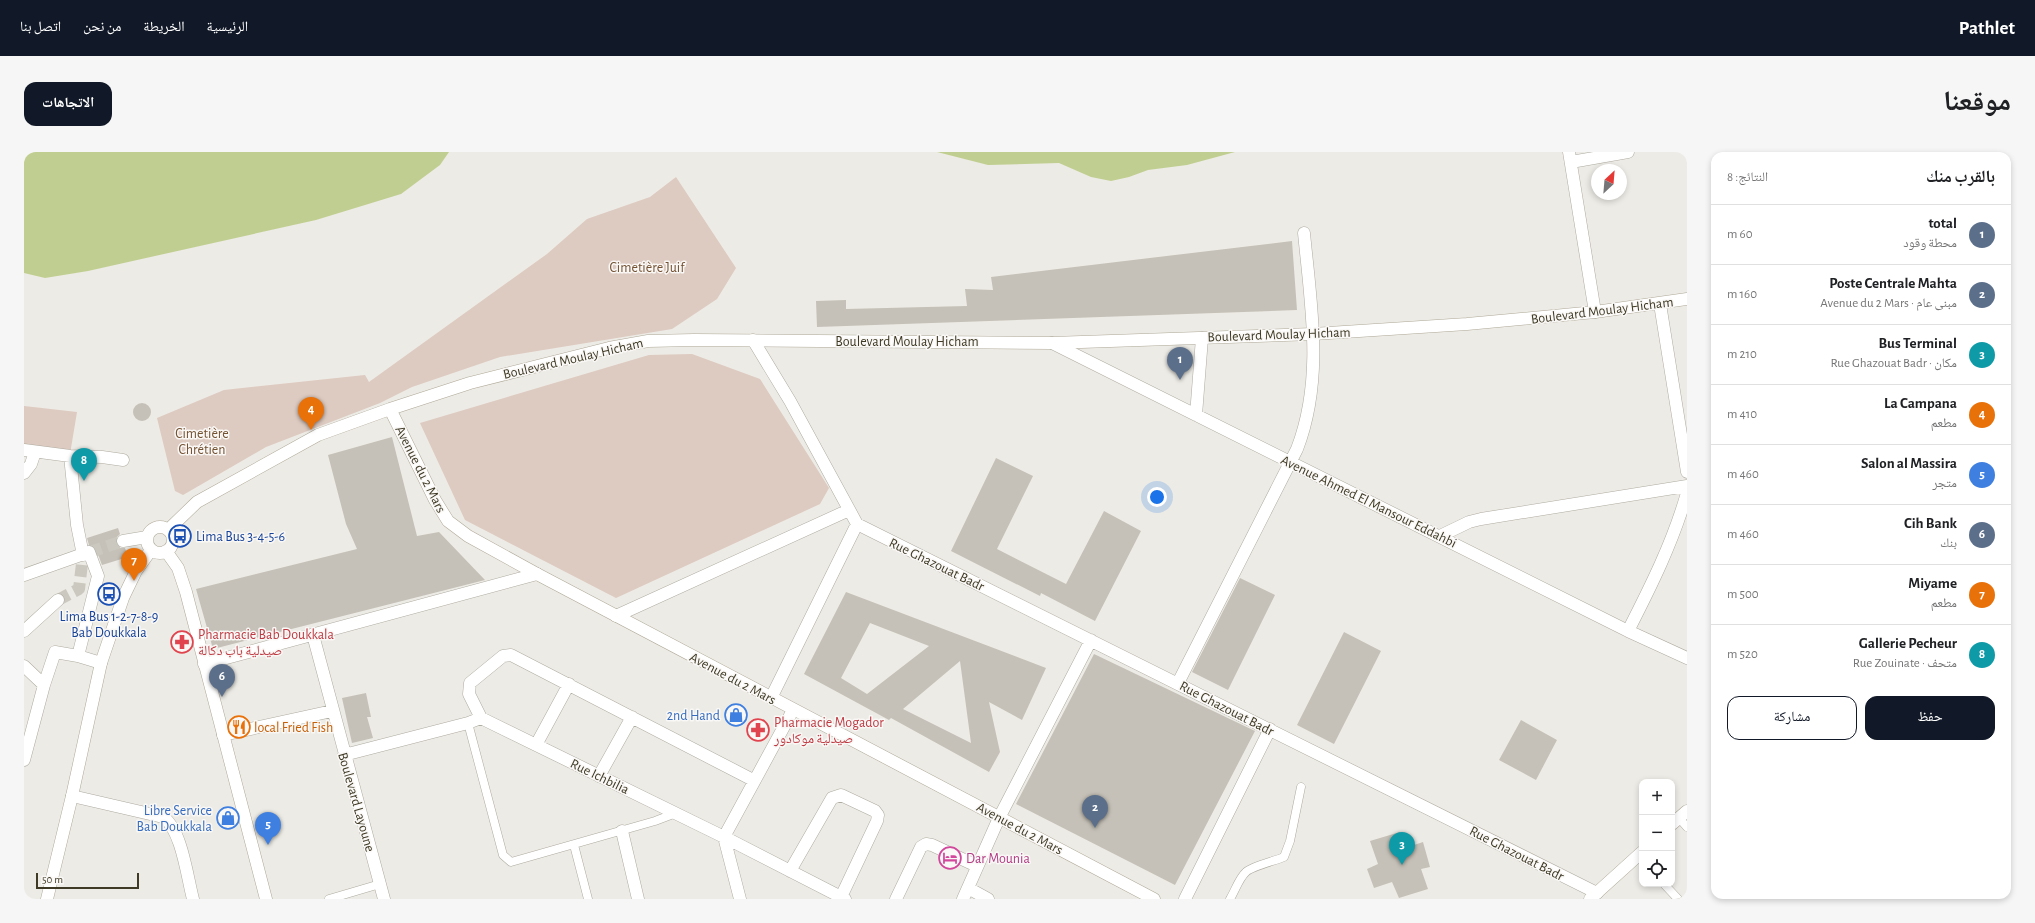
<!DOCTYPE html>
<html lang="ar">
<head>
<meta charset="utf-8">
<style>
  :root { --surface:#fff; --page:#f6f6f6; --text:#202124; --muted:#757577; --line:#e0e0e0; --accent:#111827 }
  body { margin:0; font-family:"Alegreya Sans","Noto Naskh Arabic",sans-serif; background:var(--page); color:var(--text); direction:rtl }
  .controls { position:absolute; right:12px; bottom:12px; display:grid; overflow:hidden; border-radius:8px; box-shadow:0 2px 6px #0003 }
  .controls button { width:36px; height:36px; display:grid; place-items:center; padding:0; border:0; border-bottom:1px solid var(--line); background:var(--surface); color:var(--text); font:20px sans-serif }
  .compass { position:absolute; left:1567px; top:12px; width:36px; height:36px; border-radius:50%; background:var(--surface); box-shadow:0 2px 6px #0003; rotate:26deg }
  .scale { position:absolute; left:12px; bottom:10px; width:103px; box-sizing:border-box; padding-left:4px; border:2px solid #3f3a25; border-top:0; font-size:11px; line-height:14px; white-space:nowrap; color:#3f3a25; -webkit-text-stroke:3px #faf8f6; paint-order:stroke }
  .you { position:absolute; left:1133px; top:345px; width:14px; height:14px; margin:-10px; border:3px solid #fff; border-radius:50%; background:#1a73e8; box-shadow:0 0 0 6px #1a73e833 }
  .badge { display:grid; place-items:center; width:26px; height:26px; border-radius:50%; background:var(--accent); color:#fff; font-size:13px; font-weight:700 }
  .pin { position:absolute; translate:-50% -33px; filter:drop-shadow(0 1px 2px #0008) }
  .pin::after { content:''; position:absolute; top:21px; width:14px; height:12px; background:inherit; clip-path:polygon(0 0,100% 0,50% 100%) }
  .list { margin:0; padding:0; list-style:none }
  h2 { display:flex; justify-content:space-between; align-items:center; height:52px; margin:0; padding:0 16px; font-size:17px }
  h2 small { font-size:13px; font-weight:400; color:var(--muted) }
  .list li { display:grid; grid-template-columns:26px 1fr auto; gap:12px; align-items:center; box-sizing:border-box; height:60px; padding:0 16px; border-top:1px solid var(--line) }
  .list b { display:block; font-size:15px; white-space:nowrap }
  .list p { margin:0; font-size:13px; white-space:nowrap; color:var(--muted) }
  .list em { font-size:13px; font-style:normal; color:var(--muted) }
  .actions { display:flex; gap:8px; padding:12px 16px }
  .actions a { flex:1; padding:9px 0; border:1px solid var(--accent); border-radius:12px; text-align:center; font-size:14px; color:var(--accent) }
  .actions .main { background:var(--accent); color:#fff }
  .icon { flex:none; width:22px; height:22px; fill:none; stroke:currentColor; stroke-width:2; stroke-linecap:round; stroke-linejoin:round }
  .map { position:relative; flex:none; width:1663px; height:747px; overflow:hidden; direction:ltr; border-radius:12px }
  header { display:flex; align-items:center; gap:24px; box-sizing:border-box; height:56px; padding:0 20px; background:var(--accent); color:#fff }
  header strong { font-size:19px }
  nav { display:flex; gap:22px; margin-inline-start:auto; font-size:14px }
  .intro { display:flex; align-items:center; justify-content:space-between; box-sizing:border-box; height:96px; padding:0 24px }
  h1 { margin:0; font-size:28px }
  .button { padding:10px 18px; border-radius:12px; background:var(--accent); color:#fff; font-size:14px; font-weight:700 }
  main { display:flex; gap:24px; padding:0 24px }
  aside { flex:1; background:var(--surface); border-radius:12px; box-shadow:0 2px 6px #0003 }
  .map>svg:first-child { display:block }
</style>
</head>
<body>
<header>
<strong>Pathlet</strong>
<nav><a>الرئيسية</a><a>الخريطة</a><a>من نحن</a><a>اتصل بنا</a></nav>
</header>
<div class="intro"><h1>موقعنا</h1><a class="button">الاتجاهات</a></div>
<main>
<aside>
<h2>بالقرب منك<small>النتائج: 8</small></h2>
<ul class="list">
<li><span class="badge" style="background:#5c6f8a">1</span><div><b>total</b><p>محطة وقود</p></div><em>60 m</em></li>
<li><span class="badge" style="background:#5c6f8a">2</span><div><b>Poste Centrale Mahta</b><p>مبنى عام · Avenue du 2 Mars</p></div><em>160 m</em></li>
<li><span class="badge" style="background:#0f9aa8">3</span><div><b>Bus Terminal</b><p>مكان · Rue Ghazouat Badr</p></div><em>210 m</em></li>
<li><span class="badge" style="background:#e8710a">4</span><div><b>La Campana</b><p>مطعم</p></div><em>410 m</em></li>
<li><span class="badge" style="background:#3f7fe0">5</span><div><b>Salon al Massira</b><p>متجر</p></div><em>460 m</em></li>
<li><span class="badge" style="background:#5c6f8a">6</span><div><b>Cih Bank</b><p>بنك</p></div><em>460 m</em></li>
<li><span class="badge" style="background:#e8710a">7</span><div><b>Miyame</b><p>مطعم</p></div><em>500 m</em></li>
<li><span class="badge" style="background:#0f9aa8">8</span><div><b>Gallerie Pecheur</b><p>متحف · Rue Zouinate</p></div><em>520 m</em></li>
</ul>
<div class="actions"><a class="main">حفظ</a><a>مشاركة</a></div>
</aside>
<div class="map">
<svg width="1663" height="747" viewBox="0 0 1663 747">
  <rect width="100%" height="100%" fill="#edebe5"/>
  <path fill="#ddcac0" d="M 652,25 L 712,116 L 693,147 L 648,177 L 476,205 L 388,235 L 356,251 L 242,295 L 159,343 L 151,339 L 133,266 L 200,238 L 341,223 L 345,230 L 523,102 L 563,67 L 626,45 Z
    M 668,202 L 736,227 L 805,336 L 796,352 L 592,446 L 441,368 L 396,271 L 625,203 Z
    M 0,254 L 53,260 L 46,302 L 0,297 Z"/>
  <path fill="#c0cf91" d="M 0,0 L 425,0 L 416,13 L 377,42 L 292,68 L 64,119 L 21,126 L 0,121 Z
    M 913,0 L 1211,0 L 1163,13 L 1124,18 L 1105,25 L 1087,29 L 1067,25 L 1035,11 L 964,13 Z"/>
  <path fill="#c5c1b8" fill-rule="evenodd" d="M 1268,89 L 1273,158 L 793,175 L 792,149 L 822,148 L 822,157 L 943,154 L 941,137 L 969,138 L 967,125 Z
    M109 260a9 9 0 1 1 18 0a9 9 0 1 1-18 0Z
    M 368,285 L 393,384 L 415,380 L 461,428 L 189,497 L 172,437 L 333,397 L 322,372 L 304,303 Z
    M 972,306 L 1009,324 L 973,397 L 1042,432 L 1080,359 L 1117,379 L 1071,469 L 1017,441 L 1016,444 L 927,399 Z
    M 94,376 L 96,382 L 92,386 L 92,391 L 96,396 L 101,396 L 104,405 L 78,413 L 72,397 L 65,393 L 63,386 Z
    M 1216,426 L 1251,443 L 1204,538 L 1168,520 Z
    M 822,440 L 1022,516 L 998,568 L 965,550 L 976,600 L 965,620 L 867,566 L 865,568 L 780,522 ZM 846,471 L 905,494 L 843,542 L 817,526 ZM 936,509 L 947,591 L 879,557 Z
    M 1320,480 L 1357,499 L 1310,592 L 1273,573 Z
    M 1070,502 L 1231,579 L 1151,733 L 992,652 Z
    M 342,541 L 347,565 L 343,565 L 349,586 L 328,591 L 318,546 Z
    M 1497,568 L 1533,588 L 1512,628 L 1475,608 Z
    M 1376,680 L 1381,696 L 1399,690 L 1406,715 L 1397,717 L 1404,737 L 1375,746 L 1368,730 L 1350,736 L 1343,717 L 1354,712 L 1346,689 Z"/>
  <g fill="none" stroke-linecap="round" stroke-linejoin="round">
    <path stroke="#cac8bf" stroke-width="12" stroke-dasharray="12 6" stroke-linecap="butt" d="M 66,400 L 99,389
      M 34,448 L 55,437 L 59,403"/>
    <g stroke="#aeaba0" stroke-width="9">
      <path id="lane" d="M 444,571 L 479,703 L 487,710 L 631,669 L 652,661
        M 1655,666 L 1663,675
        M 550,693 L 564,747
        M 1640,732 L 1654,747
        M 305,747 L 356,732
        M 1206,747 C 1211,739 1215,726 1222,720 C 1228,714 1251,709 1260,705 L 1266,689 L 1277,635"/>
    </g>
    <g stroke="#aeaba0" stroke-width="13">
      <path id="street" d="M 1545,0 L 1571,160
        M 1547,10 L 1604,0
        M 1636,152 L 1663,320
        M 729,188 L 766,249 L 833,372 L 747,546
        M 1028,191 L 1604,479 L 1663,506
        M 1172,263 L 1178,186
        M 0,298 L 46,304 L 78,305 L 99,308
        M 46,304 L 53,373 L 59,403
        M 0,321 L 7,312 L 11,300
        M 833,372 L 1573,741
        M 1416,384 L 1445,370 L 1457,367 L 1663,334
        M 99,389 L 123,385
        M 0,423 L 65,400
        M 592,464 L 825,358
        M 0,479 L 34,448
        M 1604,479 C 1627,434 1649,390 1663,341
        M 289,483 L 360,747
        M 54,504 L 77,511
        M 180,512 L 513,422
        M 0,514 L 20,533
        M 1154,531 L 1273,297 C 1300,227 1287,154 1280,81
        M 457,566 L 445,542 L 446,531 L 479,504 L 487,503 L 729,628
        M 199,583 L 308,559
        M 512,593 L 545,532
        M 320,603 L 444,571 L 457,566 L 700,685 L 821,747
        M 0,608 L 20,533 L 31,500 L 54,504 L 74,424 L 65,400
        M 575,624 L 608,565
        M 48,644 L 139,665 C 158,678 163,725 169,747
        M 598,679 L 614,747
        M 766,719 L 808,646 L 817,643 L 851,659 L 854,663 L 853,669 L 817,745
        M 944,736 L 964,747
        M 716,747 L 700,685 L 769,558
        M 872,747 L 897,695 L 902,692 L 908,693 L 953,714
        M 939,747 L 975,666 L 1067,488
        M 1161,747 L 1246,577"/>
    </g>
    <g stroke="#aea898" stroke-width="13">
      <path id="secondary" d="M 366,257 L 411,348 L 424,369 L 444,384 L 513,422 L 1130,747
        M123 388a13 13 0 1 1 26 0a13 13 0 1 1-26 0Z
        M 144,378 L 173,350 L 294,283 L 366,257 L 446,231 L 585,196 L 624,189 L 670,188 L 1028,191 L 1289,182 L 1443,172 L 1571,160 L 1663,147
        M 142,399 L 154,416 L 162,440 L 242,747
        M 1648,672 L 1663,659
        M 23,747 L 48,644 L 77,511 L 99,446 L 112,419 L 127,398
        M 1566,747 L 1618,700"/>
    </g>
    <use href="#lane" stroke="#fff" stroke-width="8"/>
    <use href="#street" stroke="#fff" stroke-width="12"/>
    <use href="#secondary" stroke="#fff" stroke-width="12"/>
  </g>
  <defs>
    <g id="bus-ring" transform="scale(1.15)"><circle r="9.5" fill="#faf8f6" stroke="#1a4fb4" stroke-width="1.5"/><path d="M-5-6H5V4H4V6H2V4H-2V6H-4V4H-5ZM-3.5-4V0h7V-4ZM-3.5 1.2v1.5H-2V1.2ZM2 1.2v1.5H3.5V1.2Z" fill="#1a4fb4"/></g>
    <g id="pharmacy-ring" transform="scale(1.15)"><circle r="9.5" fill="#faf8f6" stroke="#e0444e" stroke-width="1.5"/><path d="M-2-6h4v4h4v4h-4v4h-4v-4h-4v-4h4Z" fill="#e0444e"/></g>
    <g id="shop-ring" transform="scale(1.15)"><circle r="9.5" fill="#faf8f6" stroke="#3f7fe0" stroke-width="1.5"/><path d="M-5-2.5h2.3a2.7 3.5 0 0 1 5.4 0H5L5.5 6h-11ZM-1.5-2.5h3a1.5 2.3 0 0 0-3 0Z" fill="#3f7fe0"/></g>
    <g id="restaurant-ring" transform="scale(1.15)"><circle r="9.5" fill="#faf8f6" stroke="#e8710a" stroke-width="1.5"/><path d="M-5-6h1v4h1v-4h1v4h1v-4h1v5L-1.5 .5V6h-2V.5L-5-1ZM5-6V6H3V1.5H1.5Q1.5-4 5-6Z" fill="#e8710a"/></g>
    <g id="hotel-ring" transform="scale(1.15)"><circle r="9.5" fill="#faf8f6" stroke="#d1479c" stroke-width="1.5"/><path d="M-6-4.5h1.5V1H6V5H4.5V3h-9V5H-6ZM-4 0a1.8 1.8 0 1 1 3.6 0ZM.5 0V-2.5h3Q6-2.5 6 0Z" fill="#d1479c"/></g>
  </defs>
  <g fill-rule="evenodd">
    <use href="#bus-ring" x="156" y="384"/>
    <use href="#bus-ring" x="85" y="442"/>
    <use href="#pharmacy-ring" x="158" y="490"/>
    <use href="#shop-ring" x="712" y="563"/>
    <use href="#restaurant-ring" x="215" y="575"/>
    <use href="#pharmacy-ring" x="734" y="578"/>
    <use href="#shop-ring" x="204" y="666"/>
    <use href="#hotel-ring" x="926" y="706"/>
  </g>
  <g text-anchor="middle" stroke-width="3" stroke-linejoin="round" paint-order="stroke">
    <g font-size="14" fill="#735131" stroke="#faf8f6">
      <text x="623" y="120">Cimetière Juif</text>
      <text x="178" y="286">Cimetière<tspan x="178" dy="16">Chrétien</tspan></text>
    </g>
    <g font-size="14" fill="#3f3a25" stroke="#faf8f6">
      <text transform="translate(1578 158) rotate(-7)" y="5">Boulevard Moulay Hicham</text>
      <text transform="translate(1255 182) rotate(-2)" y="5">Boulevard Moulay Hicham</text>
      <text x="883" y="194">Boulevard Moulay Hicham</text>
      <text transform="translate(549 206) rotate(-13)" y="5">Boulevard Moulay Hicham</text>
      <text transform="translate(397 317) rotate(63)" y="5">Avenue du 2 Mars</text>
      <text transform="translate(1345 349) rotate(26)" y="5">Avenue Ahmed El Mansour Eddahbi</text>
      <text transform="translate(913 412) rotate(26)" y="5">Rue Ghazouat Badr</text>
      <text transform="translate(709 526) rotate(28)" y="5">Avenue du 2 Mars</text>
      <text transform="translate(1203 556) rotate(27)" y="5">Rue Ghazouat Badr</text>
      <text transform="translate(576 624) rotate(26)" y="5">Rue Ichbilia</text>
      <text transform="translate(333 650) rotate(74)" y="5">Boulevard Layoune</text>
      <text transform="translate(996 676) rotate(28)" y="5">Avenue du 2 Mars</text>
      <text transform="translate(1493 701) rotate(27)" y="5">Rue Ghazouat Badr</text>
    </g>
    <g font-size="14" fill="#164399" stroke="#faf8f6" text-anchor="start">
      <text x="172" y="389">Lima Bus 3-4-5-6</text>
      <text x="85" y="469" text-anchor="middle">Lima Bus 1-2-7-8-9<tspan x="85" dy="16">Bab Doukkala</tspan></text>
    </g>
    <g font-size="14" fill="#be3a42" stroke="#faf8f6" text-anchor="start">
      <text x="174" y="487">Pharmacie Bab Doukkala<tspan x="174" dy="16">صيدلية باب دكالة</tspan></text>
      <text x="750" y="575">Pharmacie Mogador<tspan x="750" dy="16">صيدلية موكادور</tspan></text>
    </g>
    <g font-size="14" fill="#366cbe" stroke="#faf8f6" text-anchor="end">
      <text x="696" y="568">2nd Hand</text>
      <text x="188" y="663">Libre Service<tspan x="188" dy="16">Bab Doukkala</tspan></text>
    </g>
    <g font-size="14" fill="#c56008" stroke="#faf8f6" text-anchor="start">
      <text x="230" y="580">local Fried Fish</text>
    </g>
    <g font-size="14" fill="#b23c85" stroke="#faf8f6" text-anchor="start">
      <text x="942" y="711">Dar Mounia</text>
    </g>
  </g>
</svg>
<div class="controls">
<button>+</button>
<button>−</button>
<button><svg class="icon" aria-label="locate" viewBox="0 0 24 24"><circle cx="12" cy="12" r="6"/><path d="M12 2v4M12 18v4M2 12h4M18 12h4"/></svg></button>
</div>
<svg class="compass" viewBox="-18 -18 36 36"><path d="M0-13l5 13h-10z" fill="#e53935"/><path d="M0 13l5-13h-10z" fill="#757577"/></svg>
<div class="scale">50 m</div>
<div class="you"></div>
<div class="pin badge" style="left:1156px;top:228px;background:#5c6f8a">1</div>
<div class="pin badge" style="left:1071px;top:676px;background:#5c6f8a">2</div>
<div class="pin badge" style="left:1378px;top:713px;background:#0f9aa8">3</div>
<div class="pin badge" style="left:287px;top:278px;background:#e8710a">4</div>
<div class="pin badge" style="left:244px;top:693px;background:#3f7fe0">5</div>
<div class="pin badge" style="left:198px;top:545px;background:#5c6f8a">6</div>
<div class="pin badge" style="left:110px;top:429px;background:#e8710a">7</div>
<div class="pin badge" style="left:60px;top:329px;background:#0f9aa8">8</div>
</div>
</main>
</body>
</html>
